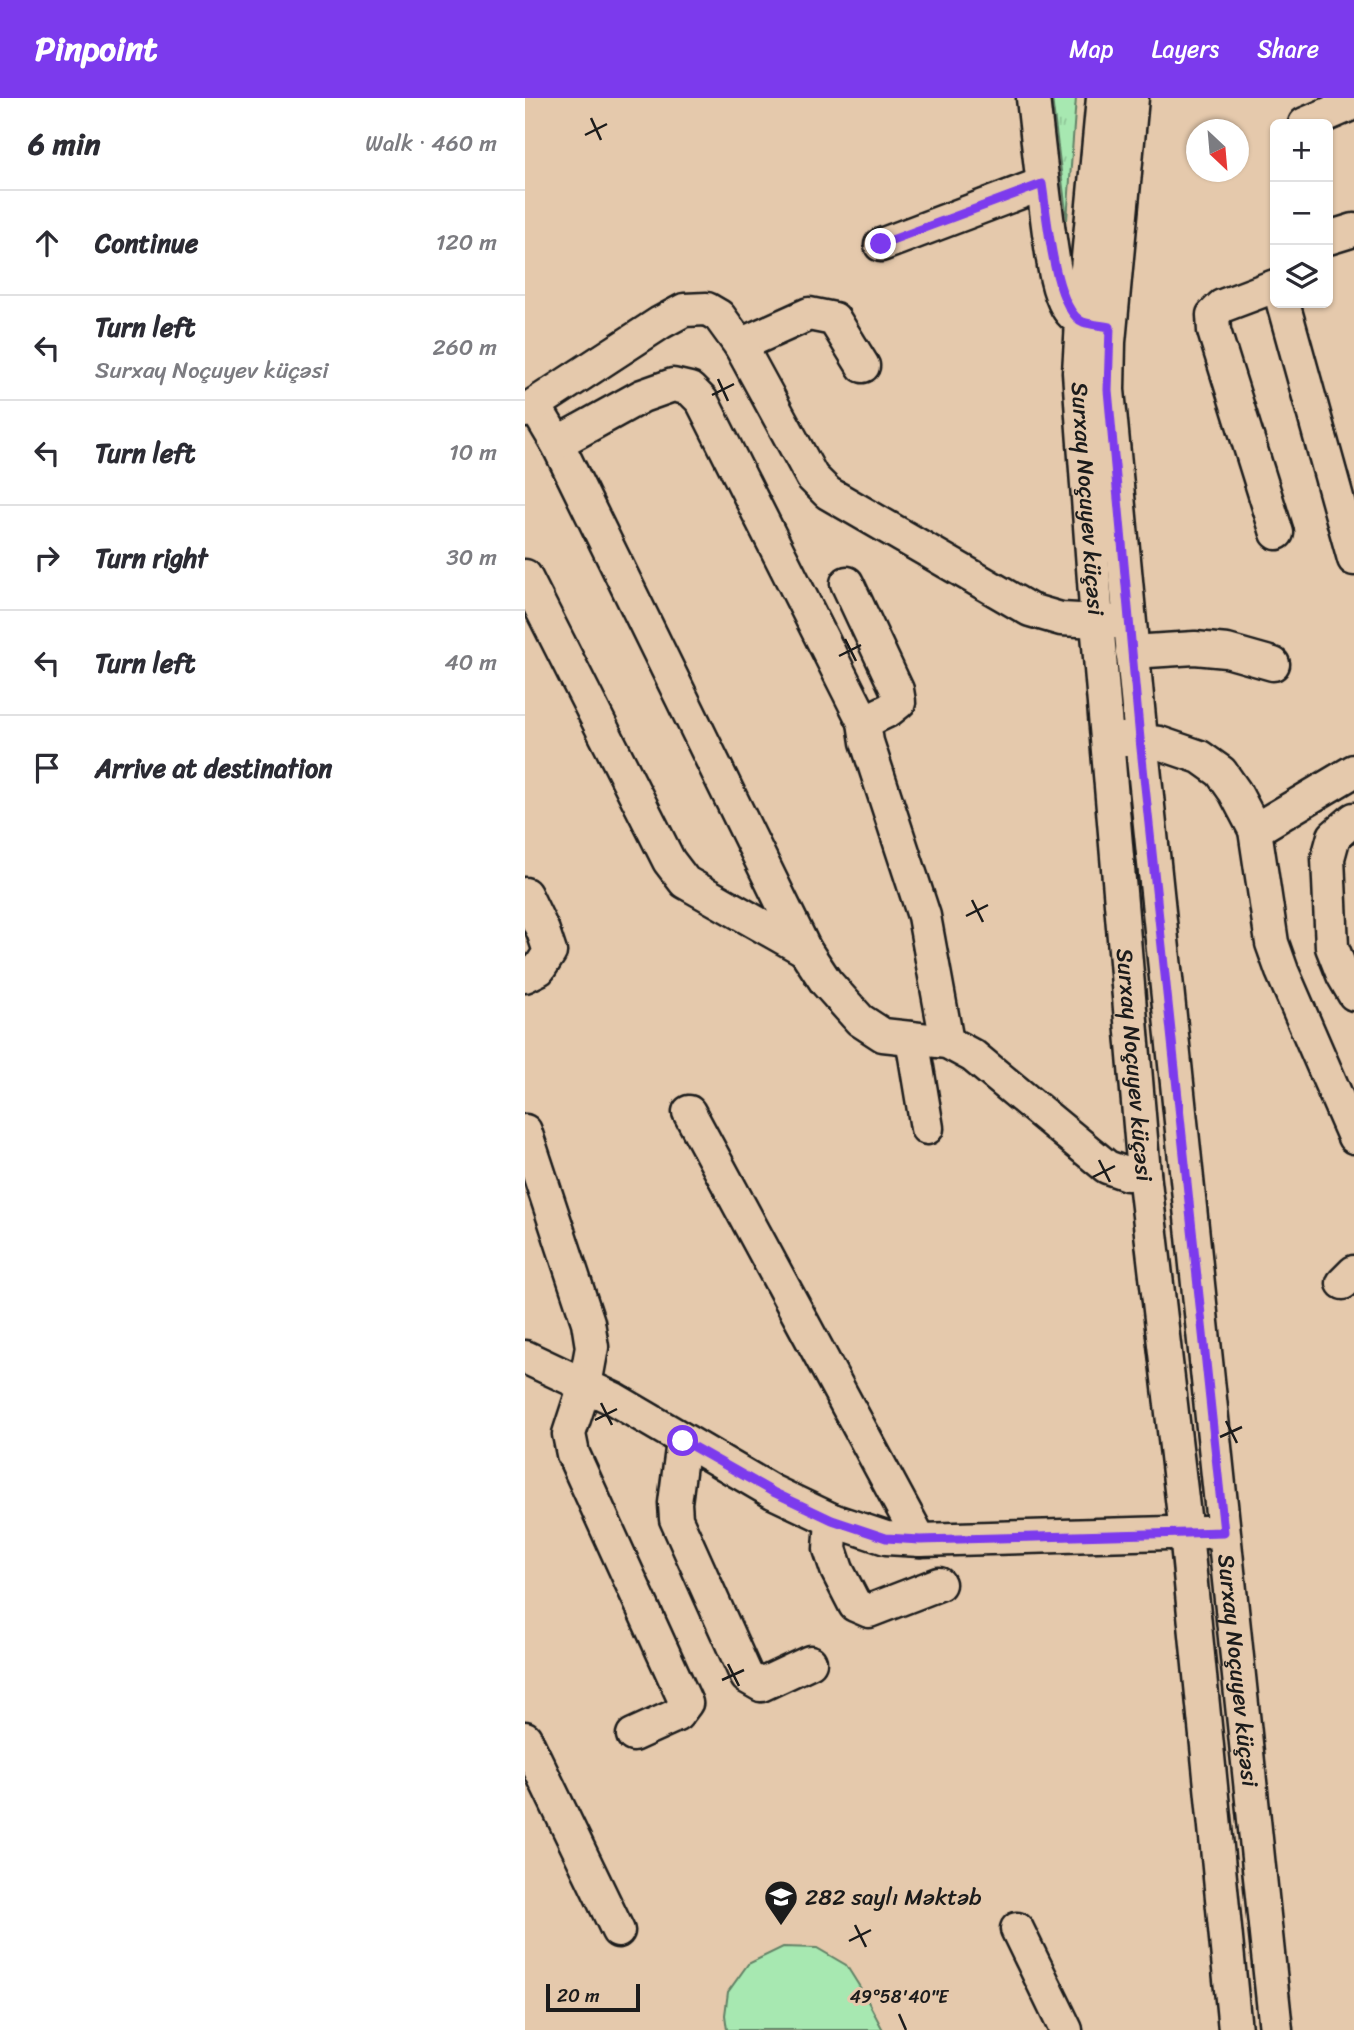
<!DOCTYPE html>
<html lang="en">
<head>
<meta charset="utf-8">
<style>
  :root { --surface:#fff; --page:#f2f2f3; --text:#2b2b33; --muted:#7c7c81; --line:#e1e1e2; --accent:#7c3aed }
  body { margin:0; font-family:Sriracha,sans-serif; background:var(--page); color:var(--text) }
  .controls { position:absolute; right:21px; top:21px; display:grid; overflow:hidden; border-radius:10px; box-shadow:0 2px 5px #0004 }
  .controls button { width:63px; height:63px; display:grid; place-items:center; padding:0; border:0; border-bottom:2px solid var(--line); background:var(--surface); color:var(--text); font:35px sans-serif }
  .compass { position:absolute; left:661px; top:21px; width:63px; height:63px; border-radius:50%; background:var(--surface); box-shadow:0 2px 5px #0004; rotate:154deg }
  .scale { position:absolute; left:21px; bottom:18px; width:94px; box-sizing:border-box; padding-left:7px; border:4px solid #1c1c1c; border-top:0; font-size:19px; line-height:24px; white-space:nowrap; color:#1c1c1c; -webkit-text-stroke:5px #e5c9ac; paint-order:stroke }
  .stop { position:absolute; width:21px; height:21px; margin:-16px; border:5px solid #7c3aed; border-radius:50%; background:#fff }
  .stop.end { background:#7c3aed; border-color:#fff; box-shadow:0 2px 7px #0008 }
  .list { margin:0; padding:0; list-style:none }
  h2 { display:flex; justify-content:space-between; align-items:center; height:91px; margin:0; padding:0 28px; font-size:30px }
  h2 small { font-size:23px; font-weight:400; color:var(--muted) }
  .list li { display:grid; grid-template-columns:46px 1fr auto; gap:21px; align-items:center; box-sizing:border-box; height:105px; padding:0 28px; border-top:2px solid var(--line) }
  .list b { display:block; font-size:26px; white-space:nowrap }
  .list p { margin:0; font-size:23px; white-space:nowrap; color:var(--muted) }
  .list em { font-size:23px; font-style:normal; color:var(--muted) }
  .icon { flex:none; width:38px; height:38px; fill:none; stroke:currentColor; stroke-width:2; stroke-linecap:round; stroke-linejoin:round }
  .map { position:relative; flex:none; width:829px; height:1932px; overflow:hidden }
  header { display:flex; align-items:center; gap:42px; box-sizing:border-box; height:98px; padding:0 35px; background:var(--accent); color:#fff }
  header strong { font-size:33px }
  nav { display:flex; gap:38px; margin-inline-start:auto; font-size:24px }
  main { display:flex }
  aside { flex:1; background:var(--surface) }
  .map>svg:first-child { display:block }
</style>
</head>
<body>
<header>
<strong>Pinpoint</strong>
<nav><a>Map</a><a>Layers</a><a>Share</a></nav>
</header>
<main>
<aside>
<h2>6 min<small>Walk · 460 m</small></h2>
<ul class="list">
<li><svg class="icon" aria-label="ahead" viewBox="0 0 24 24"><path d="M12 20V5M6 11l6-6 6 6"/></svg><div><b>Continue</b></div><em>120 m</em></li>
<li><svg class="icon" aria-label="left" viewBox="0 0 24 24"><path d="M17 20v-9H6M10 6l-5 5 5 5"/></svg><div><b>Turn left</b><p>Surxay Noçuyev küçəsi</p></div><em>260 m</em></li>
<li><svg class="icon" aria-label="left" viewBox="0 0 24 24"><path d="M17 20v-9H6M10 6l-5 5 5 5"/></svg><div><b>Turn left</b></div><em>10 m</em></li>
<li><svg class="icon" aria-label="right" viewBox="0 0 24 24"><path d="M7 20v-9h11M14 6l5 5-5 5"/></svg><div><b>Turn right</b></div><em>30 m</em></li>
<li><svg class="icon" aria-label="left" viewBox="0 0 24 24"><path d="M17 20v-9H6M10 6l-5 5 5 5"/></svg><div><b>Turn left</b></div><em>40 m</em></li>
<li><svg class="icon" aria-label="arrive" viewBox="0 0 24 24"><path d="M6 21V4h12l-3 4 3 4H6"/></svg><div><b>Arrive at destination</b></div></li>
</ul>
</aside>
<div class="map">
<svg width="829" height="1932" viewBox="0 0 829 1932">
  <defs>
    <pattern id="grass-tufts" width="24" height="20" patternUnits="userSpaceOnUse" patternTransform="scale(1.75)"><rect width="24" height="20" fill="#a7e8b1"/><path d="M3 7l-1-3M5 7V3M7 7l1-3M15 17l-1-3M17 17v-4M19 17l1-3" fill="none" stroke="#8fc698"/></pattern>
  </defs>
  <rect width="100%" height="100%" fill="#e5c9ac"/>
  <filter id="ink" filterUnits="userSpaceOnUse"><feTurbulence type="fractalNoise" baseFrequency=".0143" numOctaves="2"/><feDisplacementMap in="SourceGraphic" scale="14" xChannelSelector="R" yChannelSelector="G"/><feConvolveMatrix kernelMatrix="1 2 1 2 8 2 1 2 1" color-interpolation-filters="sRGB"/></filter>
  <g filter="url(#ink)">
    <path fill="url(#grass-tufts)" stroke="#628266" stroke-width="2" d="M 527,0 L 551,0 L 542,122 Z"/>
    <path fill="#a7e8b1" stroke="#628266" stroke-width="2" d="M 258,1849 L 292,1850 L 321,1867 L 338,1894 L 358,1932 L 202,1932 L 200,1917 L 203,1894 L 223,1866 Z"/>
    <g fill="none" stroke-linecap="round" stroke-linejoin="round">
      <g stroke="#1c1c1c" stroke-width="37">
        <g id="minor">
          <path d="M 508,0 C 513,45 518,90 524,135 C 528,159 530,188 542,209 C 546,216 555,224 563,225"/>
          <path id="s1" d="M 578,0 L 557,224 L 554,274 L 557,318 L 572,524 L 619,1075 L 661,1435 L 710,1932"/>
          <path id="s2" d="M 607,0 L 584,244 L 583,292 L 616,641 L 751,1932"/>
          <path d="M 780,26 L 829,5"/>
          <path d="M 803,140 L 829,132"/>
          <path d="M 356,147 L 517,86"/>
          <path d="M 750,188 L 697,208 L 688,217 L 689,233 L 752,435"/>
          <path d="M 758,205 L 829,461"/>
          <path d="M 215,247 L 284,216 L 309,221 L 338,268"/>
          <path d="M 10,308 L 32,345 L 280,852 L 301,884 L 335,922 L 358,937 L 422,944 L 448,958 L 582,1069 L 602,1076 L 619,1075"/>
          <path d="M 0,313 L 135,225 L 159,212 L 182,211 L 194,218 L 215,247 L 287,379 L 303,395 L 505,512 L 536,521 L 590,524"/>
          <path d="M 32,345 L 117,298 L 148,287 L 165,291 L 177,303 L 339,624 L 342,644 L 399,818 L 422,944"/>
          <path d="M 0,478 L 144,763 L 160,784 L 280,852"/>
          <path d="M 322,485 L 372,592 L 374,604 L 364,612 L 339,624"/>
          <path d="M 607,554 L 670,550 L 702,553 L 748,566"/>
          <path d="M 597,641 L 634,645 L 675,659 L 696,674 L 710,694 L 730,732 L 747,845 L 757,873 L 829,1039"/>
          <path d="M 829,721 L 809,738 L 803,760 L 807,849 L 818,877 L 829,896"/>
          <path d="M 730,732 L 829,673"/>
          <path d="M 0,796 L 18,833 L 25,854 L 14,871 L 0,878"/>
          <path d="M 387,940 L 402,1030"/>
          <path d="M 164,1014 L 395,1442"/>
          <path d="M 0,1033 L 63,1224 L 67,1249 L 60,1287 L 44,1336 L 48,1356 L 161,1605 L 152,1617 L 108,1637"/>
          <path d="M 818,1185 L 829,1174"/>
          <path d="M 0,1259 L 89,1301 L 248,1394 L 307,1422 L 361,1440 L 395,1442 L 680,1434"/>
          <path d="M 158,1343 L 150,1405 L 151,1421 L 222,1579 L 236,1587 L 285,1564"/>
          <path d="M 307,1422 L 305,1451 L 312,1472 L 330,1507 L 344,1513 L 414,1486"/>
          <path d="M 0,1640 L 93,1833"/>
          <path d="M 492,1831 L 541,1932"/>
        </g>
      </g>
      <use href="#minor" stroke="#e5c9ac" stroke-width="32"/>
    </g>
  </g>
  <g fill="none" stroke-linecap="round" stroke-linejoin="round" filter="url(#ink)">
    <path stroke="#7c3aed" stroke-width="9" d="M 158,1343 L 248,1394 L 307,1422 L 361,1440 L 395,1442 L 699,1434 L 615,641 L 583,292 L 585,229 C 577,227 566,227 558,224 C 529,211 522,117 517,86 L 356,146"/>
  </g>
  <path fill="none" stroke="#1c1c1c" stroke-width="2.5" d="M 66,20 L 76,42M 60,37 L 82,26M 193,281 L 203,303M 187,297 L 209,286M 320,541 L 331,563M 314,558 L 336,547M 447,802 L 458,824M 441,818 L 463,807M 574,1062 L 585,1084M 568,1079 L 590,1068M 76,1305 L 87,1327M 70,1322 L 92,1311M 701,1323 L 712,1345M 695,1339 L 717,1329M 203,1566 L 214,1588M 197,1582 L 219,1572M 330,1827 L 341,1849M 324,1843 L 346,1832M 374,1916 L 381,1932"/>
  <defs>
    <g id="school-pin" transform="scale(1.75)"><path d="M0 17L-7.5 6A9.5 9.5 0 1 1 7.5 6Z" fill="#1c1c1c" stroke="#e5c9ac"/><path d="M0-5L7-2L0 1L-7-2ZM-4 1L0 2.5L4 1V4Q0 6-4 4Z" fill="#fff"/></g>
  </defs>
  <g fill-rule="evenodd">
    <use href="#school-pin" x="256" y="1799"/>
  </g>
  <g text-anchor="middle" stroke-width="6" stroke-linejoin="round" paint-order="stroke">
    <g font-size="23" fill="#1c1c1c" stroke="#e5c9ac">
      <text dy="8" stroke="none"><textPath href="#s1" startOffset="402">Surxay Noçuyev küçəsi</textPath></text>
      <text dy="8" stroke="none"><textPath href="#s1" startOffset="970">Surxay Noçuyev küçəsi</textPath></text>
      <text dy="8" stroke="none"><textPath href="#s2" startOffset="1580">Surxay Noçuyev küçəsi</textPath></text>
    </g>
    <g font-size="23" fill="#1c1c1c" stroke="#e5c9ac" text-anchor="start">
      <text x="280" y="1807">282 saylı Məktəb</text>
    </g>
  </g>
  <g font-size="18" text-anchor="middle" fill="#1c1c1c" stroke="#e5c9ac" stroke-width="6" stroke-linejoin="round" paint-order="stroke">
    <text x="374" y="1905">49°58'40"E</text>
  </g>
</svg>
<div class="controls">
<button>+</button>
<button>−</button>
<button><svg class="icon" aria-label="layers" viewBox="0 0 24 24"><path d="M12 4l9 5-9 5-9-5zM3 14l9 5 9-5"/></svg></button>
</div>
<svg class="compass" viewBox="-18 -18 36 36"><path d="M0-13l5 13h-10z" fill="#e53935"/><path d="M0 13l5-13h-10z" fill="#7c7c81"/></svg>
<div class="scale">20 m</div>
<div class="stop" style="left:158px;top:1343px"></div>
<div class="stop end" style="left:356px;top:146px"></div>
</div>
</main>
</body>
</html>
